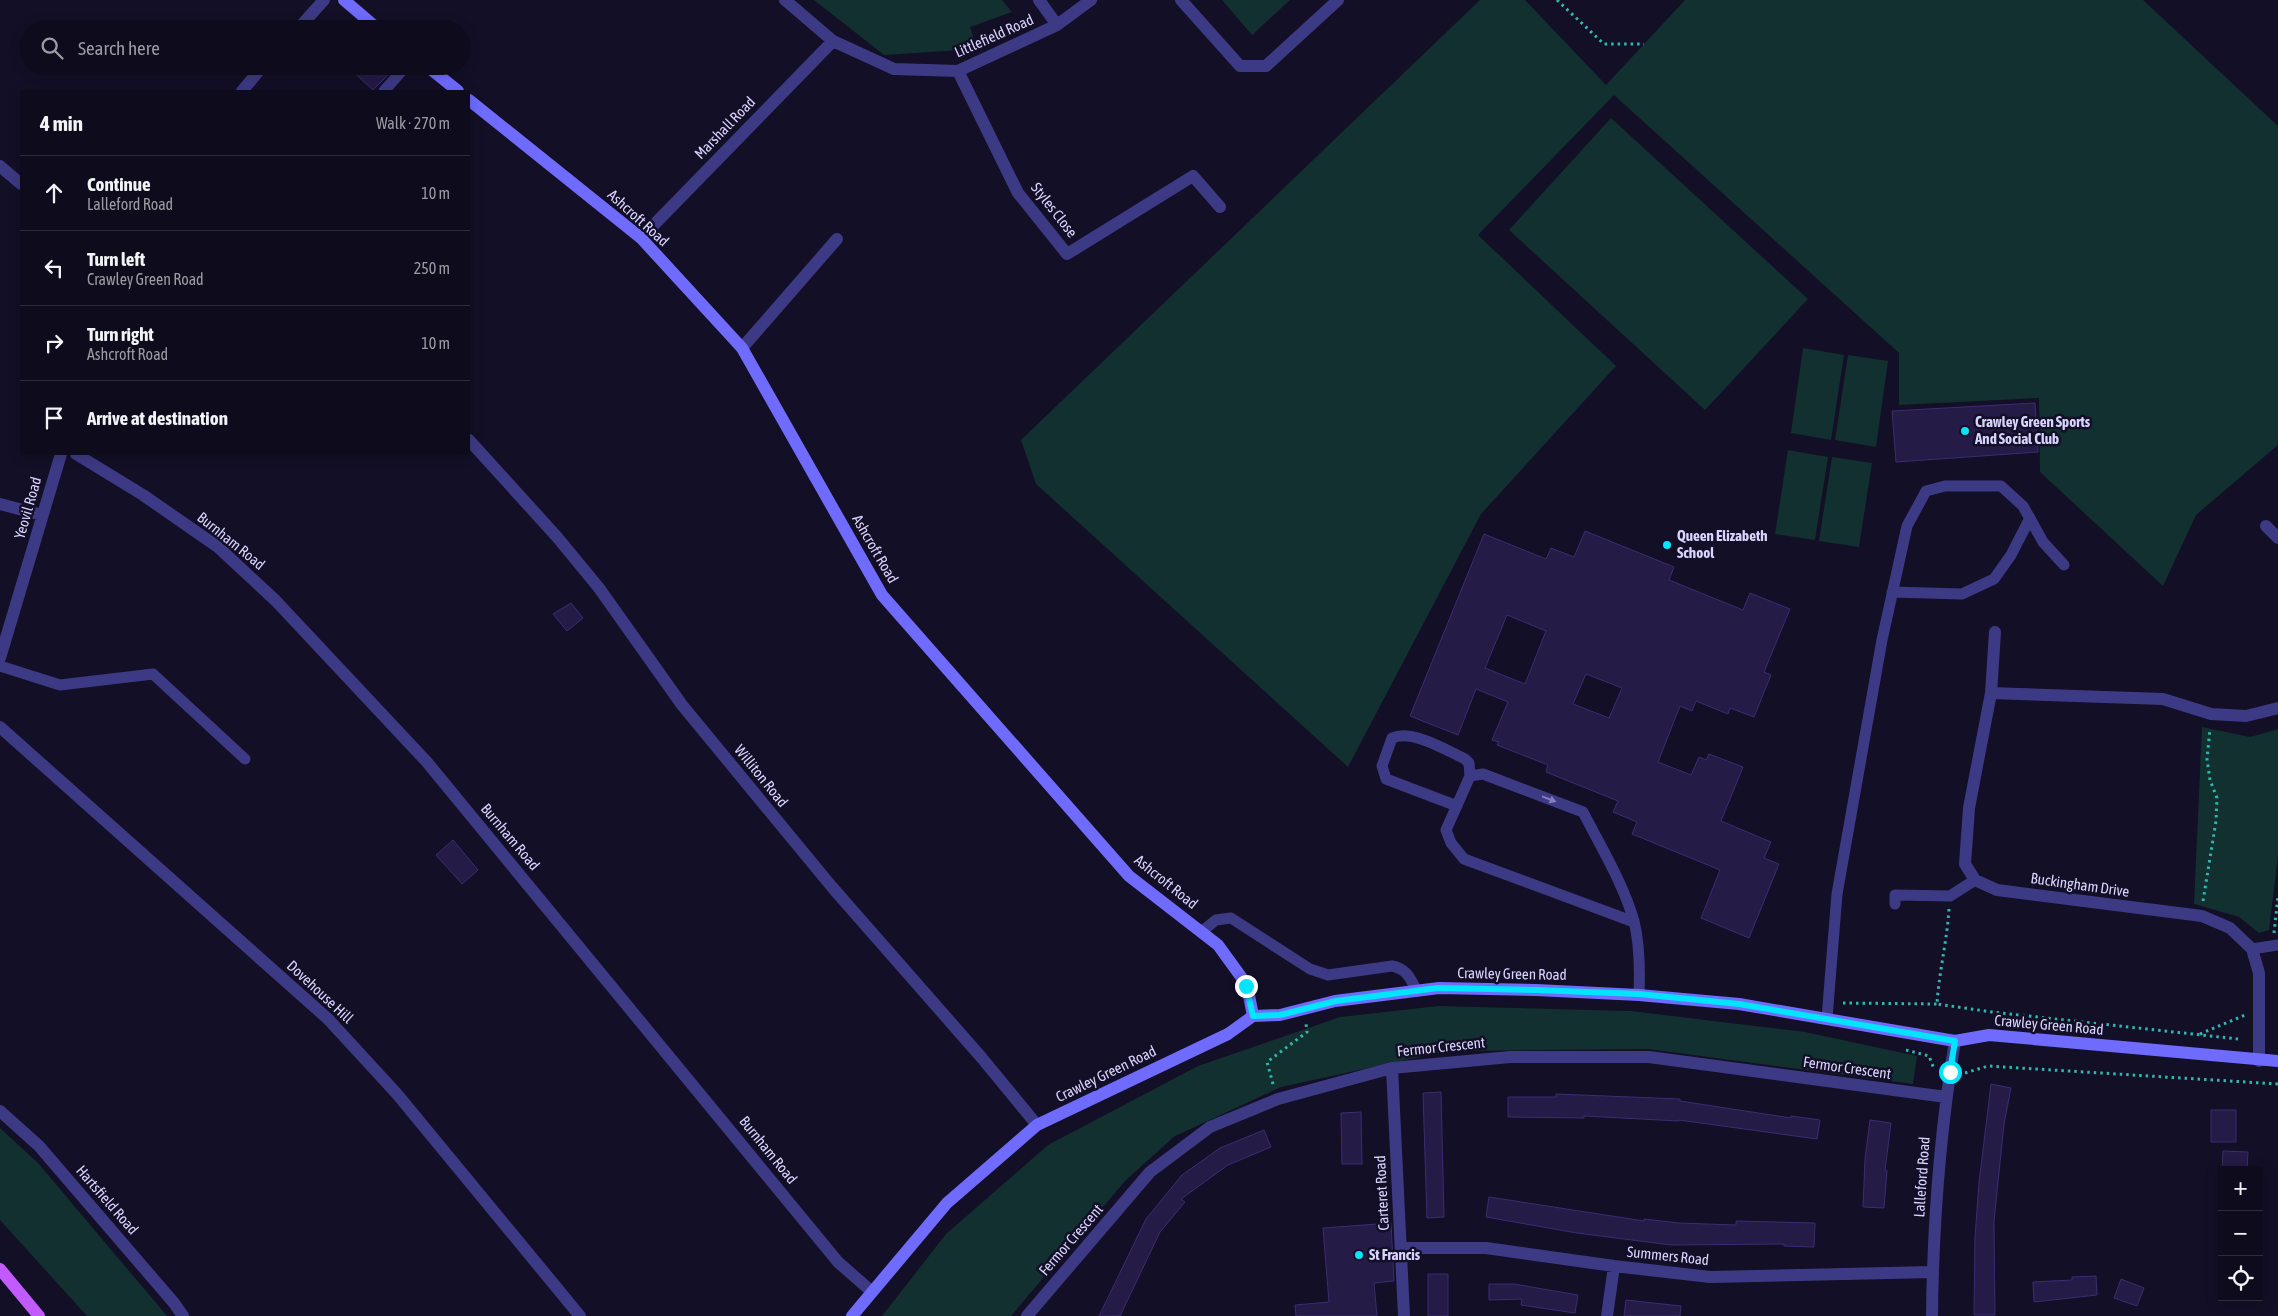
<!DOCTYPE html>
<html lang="en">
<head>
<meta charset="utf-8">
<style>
  :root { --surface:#0e0b1c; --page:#171425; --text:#f1f3f6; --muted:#9b9ba3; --line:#2e2b3b }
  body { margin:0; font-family:"Asap Condensed",sans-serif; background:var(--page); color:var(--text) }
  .controls { position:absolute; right:15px; bottom:15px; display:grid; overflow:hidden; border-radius:0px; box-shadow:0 2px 12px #0003 }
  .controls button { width:45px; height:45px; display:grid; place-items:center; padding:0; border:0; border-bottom:1px solid var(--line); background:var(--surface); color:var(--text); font:25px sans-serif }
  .stop { position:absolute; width:15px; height:15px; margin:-11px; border:4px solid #00e5ff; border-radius:50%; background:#fff }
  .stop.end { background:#00e5ff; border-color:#fff; box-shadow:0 1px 5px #0008 }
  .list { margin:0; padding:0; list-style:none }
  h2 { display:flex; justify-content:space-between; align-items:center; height:65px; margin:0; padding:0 20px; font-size:21px }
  h2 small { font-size:16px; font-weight:400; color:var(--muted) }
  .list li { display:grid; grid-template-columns:32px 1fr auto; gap:15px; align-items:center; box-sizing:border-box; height:75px; padding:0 20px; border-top:1px solid var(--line) }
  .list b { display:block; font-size:19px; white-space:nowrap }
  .list p { margin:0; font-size:16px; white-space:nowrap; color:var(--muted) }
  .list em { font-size:16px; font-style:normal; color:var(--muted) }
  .icon { flex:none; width:28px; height:28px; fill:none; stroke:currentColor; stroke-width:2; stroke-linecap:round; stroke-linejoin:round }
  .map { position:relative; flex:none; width:2278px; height:1316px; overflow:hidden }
  .search { position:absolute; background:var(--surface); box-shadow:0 2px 12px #0003; left:20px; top:20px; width:450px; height:55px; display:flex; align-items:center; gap:12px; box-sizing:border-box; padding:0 18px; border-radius:28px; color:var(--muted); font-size:19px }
  .panel { position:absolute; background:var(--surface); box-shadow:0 2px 12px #0003; left:20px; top:90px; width:450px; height:365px; border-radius:0px }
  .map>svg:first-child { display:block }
</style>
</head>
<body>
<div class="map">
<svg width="2278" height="1316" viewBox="0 0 2278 1316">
  <rect width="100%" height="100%" fill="#130f26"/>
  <path fill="#12302f" d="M 814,0 L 1002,0 L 1012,12 L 970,27 L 977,49 L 884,55 Z
    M 1222,0 L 1290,0 L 1252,35 Z
    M 1480,0 L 1525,0 L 1606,85 L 1685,0 L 2143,0 L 2278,126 L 2278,445 L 2196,515 L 2163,586 L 2040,472 L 2039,398 L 1899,405 L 1899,353 L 1614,95 L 1478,235 L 1616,366 L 1481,514 L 1348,767 L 1036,484 L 1021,440 Z
    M 1611,118 L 1808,299 L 1705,410 L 1509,230 Z
    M 1803,348 L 1844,355 L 1831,440 L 1791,433 Z
    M 1848,355 L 1888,361 L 1876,447 L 1835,440 Z
    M 1788,450 L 1828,457 L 1815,540 L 1775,534 Z
    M 1832,457 L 1872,463 L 1859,547 L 1819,541 Z
    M 2202,727 L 2250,737 L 2278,729 L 2278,856 L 2269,930 L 2259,933 L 2239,917 L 2194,904 Z
    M 1438,1006 L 1631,1011 L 1805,1032 L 1917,1056 L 1913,1084 L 1648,1049 L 1447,1051 L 1281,1087 L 1175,1136 L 1126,1180 L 1011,1316 L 882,1316 L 946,1234 L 1048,1145 L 1198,1066 L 1340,1017 Z
    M 0,1128 L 38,1163 L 167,1316 L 87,1316 L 0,1220 Z"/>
  <path fill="#241b47" stroke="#3b2d73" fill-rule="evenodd" d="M 347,66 L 378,66 L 388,75 L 373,90 Z
    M 2035,403 L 2038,452 L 1896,462 L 1892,411 Z
    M 1585,531 L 1674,567 L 1669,580 L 1743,610 L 1750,593 L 1790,609 L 1764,672 L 1771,675 L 1754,717 L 1730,708 L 1728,714 L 1696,701 L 1692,711 L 1680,706 L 1658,762 L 1691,775 L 1699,757 L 1706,760 L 1709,754 L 1743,767 L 1721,821 L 1771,842 L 1764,858 L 1779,864 L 1749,938 L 1701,918 L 1720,870 L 1632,834 L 1637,822 L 1613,812 L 1618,801 L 1546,772 L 1548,765 L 1497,745 L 1499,742 L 1492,740 L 1508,702 L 1476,689 L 1458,735 L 1410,716 L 1484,534 L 1546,559 L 1551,548 L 1574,557 ZM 1507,615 L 1546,631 L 1525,684 L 1485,668 ZM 1586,674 L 1622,688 L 1609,718 L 1573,704 Z
    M 571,603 L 583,618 L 567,631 L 553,614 Z
    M 453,840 L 478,870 L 462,884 L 436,855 Z
    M 1991,1084 L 2011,1088 L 2004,1124 L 1994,1221 L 1995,1315 L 1974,1315 L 1975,1237 L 1979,1183 Z
    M 1441,1092 L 1444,1217 L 1427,1218 L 1423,1093 Z
    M 1556,1094 L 1680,1099 L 1680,1101 L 1791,1118 L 1791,1116 L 1820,1120 L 1817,1139 L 1679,1120 L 1679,1121 L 1584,1116 L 1584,1118 L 1508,1117 L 1508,1097 L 1556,1097 Z
    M 2211,1110 L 2236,1110 L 2236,1142 L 2211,1142 Z
    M 1361,1112 L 1362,1164 L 1342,1164 L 1341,1113 Z
    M 1870,1120 L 1891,1123 L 1885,1170 L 1887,1171 L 1884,1208 L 1863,1207 L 1865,1159 Z
    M 1264,1130 L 1271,1147 L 1228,1165 L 1181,1199 L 1185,1202 L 1160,1232 L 1120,1316 L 1099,1316 L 1146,1219 L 1182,1175 L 1220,1148 Z
    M 2223,1151 L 2248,1152 L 2247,1170 L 2222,1170 Z
    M 1489,1197 L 1644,1221 L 1644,1219 L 1679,1223 L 1736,1225 L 1736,1221 L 1815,1223 L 1814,1247 L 1784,1246 L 1784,1244 L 1671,1245 L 1577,1233 L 1486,1217 Z
    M 1391,1223 L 1394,1281 L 1374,1283 L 1377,1316 L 1296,1316 L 1295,1305 L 1329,1302 L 1323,1228 Z
    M 1428,1274 L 1448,1274 L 1448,1316 L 1428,1316 Z
    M 2096,1276 L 2097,1295 L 2034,1302 L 2033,1282 L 2072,1280 L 2072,1277 Z
    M 2121,1279 L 2144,1288 L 2137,1306 L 2114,1298 Z
    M 1489,1284 L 1514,1284 L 1578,1295 L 1575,1313 L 1521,1305 L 1522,1299 L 1489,1300 Z
    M 1626,1300 L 1681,1306 L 1680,1316 L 1624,1316 Z"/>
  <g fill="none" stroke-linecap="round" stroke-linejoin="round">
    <path stroke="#2fb8b0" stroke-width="3" stroke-dasharray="2.5 4" stroke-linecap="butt" d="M 1557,0 L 1604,44 L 1644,44
      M 2203,901 L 2216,821 L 2217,798 L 2210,780 L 2207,759 L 2210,729
      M 1949,909 C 1947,941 1939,972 1937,1004 L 1992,1012 L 2238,1039
      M 2274,933 L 2278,896
      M 1843,1003 L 1937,1004
      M 2200,1034 L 2245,1015
      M 1906,1050 L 1929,1056 L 1934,1069
      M 1965,1073 L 1988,1066 L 2278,1084
      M 1273,1084 L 1267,1062 L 1307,1032 L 1306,1024"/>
    <path stroke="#3d3a85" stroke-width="11" d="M 384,91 L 406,66
      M 1892,592 L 1962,594 L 1994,579 L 2011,555 L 2030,518
      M 0,666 L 60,685 L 153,674 L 245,759
      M 1457,806 L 1386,779 L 1382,766 L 1392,738 C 1412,729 1446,750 1465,759 L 1469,763 L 1470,776
      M 1895,904 L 1895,895 L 1950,896 L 1975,880
      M 1634,922 L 1464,859 L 1451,843 L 1446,830 L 1470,776 L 1483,774 L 1583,812 C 1601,847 1623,883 1634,921 C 1640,945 1640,970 1639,995
      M 1201,932 L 1216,920 L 1231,918 L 1310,969 L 1328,975 L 1392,966 C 1407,969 1410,978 1417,991
      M 2252,949 L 2278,945
      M 1827,1018 L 1837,894 L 1882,640 L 1907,526 L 1926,491 L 1945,486 L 2001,486 L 2023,506 L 2043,542 L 2064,565"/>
    <path stroke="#3d3a85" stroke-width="12" d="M 785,0 L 833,41 L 894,69 L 958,71 L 1057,25
      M 1039,0 L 1057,25 L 1091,0
      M 1181,0 L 1240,66 L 1266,66 L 1338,0
      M 298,29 L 324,0
      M 958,71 L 1018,193 L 1067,254 L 1193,176 L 1220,207
      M 242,91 L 263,66
      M 0,166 L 21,184
      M 641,238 L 833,41
      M 742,348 L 837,239
      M 469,440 L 557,537 L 599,588 L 682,705 L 832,887 L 981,1057 L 1037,1125
      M 76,454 L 143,495 L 218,547 L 276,601 L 426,761 L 838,1262 L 871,1291
      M 0,504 L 42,515
      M 2266,526 L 2278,538
      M 1995,632 L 1991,693 L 1969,808 L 1965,864 L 1975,880 L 1997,890 L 2202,916 L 2230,928 L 2252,949 L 2259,973 L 2259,1061
      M 0,658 L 61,454
      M 1991,693 L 2163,699 L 2211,714 L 2246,716 L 2278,708
      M 0,727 L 328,1019 L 397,1094 L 580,1316
      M 1392,1068 L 1404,1316
      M 0,1111 L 39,1146 L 174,1303 L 183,1316
      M 1401,1248 L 1486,1248 L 1614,1266 L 1710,1277 L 1932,1272
      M 1027,1316 L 1150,1172 L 1210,1127 L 1278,1099 L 1392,1068 L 1510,1057 L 1649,1057 L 1946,1097
      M 1607,1316 L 1614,1266
      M 1932,1316 C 1933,1223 1940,1132 1955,1041"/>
    <path stroke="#6f6bff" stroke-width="12" d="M 344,0 L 378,29
      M 427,66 L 458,91
      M 469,100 L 641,238 L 742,348 L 882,595 L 1129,876 L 1218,945 L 1247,985 L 1253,1016
      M 852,1316 L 947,1203 L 1037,1125 L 1228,1034 L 1253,1016 L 1280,1015 L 1335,1001 L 1439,988 L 1536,990 L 1639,995 L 1739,1004 L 1955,1041 L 1989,1035 L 2278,1061"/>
    <path stroke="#c25bff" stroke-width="12" d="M 0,1269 L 39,1316"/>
  </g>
  <defs><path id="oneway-solid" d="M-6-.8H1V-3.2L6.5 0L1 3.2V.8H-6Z" transform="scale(1.25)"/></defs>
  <use fill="#837fbc" href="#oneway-solid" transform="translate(1549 799) rotate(21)"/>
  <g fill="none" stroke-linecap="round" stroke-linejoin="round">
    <path stroke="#00e5ff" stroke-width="6" d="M 1246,986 L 1253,1016 L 1280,1015 L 1336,1001 L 1438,988 L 1536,990 L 1639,994 L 1739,1004 L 1955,1041 L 1950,1072"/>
  </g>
  <g fill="#00e5ff" stroke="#130f26" stroke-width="2">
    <circle cx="1965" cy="431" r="5"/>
    <circle cx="1667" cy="545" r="5"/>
    <circle cx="1359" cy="1255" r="5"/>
  </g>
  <g text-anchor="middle" stroke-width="5" stroke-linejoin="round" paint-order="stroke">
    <g font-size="15" fill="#d9d4ff" stroke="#130f26">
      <text transform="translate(994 36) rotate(-24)" y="5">Littlefield Road</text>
      <text transform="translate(725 128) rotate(-46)" y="5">Marshall Road</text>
      <text transform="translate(1054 210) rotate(52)" y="5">Styles Close</text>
      <text transform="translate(638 218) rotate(42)" y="5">Ashcroft Road</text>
      <text transform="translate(28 508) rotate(-74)" y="5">Yeovil Road</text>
      <text transform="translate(231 541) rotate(39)" y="5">Burnham Road</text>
      <text transform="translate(875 549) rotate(60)" y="5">Ashcroft Road</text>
      <text transform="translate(761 776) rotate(51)" y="5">Williton Road</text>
      <text transform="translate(510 837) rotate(50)" y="5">Burnham Road</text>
      <text transform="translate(1166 882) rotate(39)" y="5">Ashcroft Road</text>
      <text transform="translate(2080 885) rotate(8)" y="5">Buckingham Drive</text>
      <text transform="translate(1512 974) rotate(1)" y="5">Crawley Green Road</text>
      <text transform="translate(320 992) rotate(43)" y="5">Dovehouse Hill</text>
      <text transform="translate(2049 1025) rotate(5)" y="5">Crawley Green Road</text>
      <text transform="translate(1441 1047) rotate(-6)" y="5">Fermor Crescent</text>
      <text transform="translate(1847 1068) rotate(8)" y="5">Fermor Crescent</text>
      <text transform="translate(1106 1074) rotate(-26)" y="5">Crawley Green Road</text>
      <text transform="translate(768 1150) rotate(51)" y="5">Burnham Road</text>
      <text transform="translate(1922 1177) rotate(-86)" y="5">Lalleford Road</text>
      <text transform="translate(1382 1193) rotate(-93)" y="5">Carteret Road</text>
      <text transform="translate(107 1200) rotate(49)" y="5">Hartsfield Road</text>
      <text transform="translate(1071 1240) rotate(-49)" y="5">Fermor Crescent</text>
      <text transform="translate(1668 1256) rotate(6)" y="5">Summers Road</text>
    </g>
    <g font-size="15" font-weight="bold" fill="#d9d4ff" stroke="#130f26" text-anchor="start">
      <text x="1975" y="427">Crawley Green Sports<tspan x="1975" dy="17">And Social Club</tspan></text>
      <text x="1677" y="541">Queen Elizabeth<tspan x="1677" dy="17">School</tspan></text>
      <text x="1369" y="1260">St Francis</text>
    </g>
  </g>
</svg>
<div class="controls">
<button>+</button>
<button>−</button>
<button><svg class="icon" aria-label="locate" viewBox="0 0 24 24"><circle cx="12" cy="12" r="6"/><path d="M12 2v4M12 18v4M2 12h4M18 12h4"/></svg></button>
</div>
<div class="stop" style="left:1950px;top:1072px"></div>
<div class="stop end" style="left:1246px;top:986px"></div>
<div class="search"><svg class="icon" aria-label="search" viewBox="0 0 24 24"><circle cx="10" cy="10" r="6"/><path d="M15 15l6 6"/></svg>Search here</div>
<section class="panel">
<h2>4 min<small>Walk · 270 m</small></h2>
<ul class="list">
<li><svg class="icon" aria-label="ahead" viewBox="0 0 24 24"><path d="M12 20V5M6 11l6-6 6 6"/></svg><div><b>Continue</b><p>Lalleford Road</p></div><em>10 m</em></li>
<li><svg class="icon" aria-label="left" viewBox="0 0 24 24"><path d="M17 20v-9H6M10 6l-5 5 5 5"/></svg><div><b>Turn left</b><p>Crawley Green Road</p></div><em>250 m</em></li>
<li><svg class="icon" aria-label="right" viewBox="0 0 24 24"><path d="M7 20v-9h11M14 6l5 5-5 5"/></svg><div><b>Turn right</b><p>Ashcroft Road</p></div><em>10 m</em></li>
<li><svg class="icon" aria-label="arrive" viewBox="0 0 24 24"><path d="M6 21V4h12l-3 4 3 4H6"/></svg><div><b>Arrive at destination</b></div></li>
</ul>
</section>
</div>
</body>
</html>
